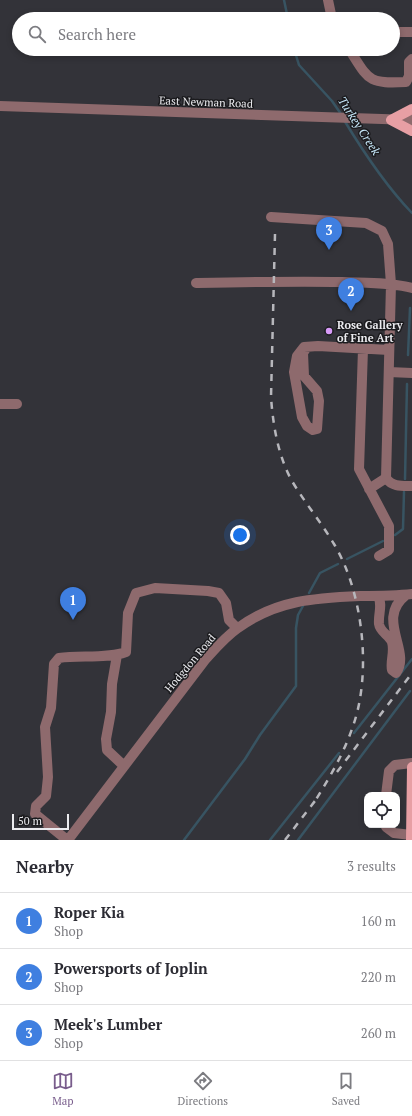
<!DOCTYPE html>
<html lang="en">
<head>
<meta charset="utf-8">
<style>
  :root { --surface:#fff; --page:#f7f7f7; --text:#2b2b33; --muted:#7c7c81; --line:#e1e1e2; --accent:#795d8c }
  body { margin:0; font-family:"PT Serif",serif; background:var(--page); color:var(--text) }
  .controls { position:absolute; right:12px; bottom:12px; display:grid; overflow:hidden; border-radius:8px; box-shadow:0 2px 6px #0003 }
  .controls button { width:36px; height:36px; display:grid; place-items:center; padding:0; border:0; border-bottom:1px solid var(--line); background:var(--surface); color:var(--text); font:20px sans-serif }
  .scale { position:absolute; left:12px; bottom:10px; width:57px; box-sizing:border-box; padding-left:4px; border:2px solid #ebebef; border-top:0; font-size:11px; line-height:14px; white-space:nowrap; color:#ebebef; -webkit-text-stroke:3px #1b1b1e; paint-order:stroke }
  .you { position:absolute; left:240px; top:535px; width:14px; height:14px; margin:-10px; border:3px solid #fff; border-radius:50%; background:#1a73e8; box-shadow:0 0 0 6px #1a73e833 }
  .badge { display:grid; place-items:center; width:26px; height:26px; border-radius:50%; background:var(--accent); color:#fff; font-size:13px; font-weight:700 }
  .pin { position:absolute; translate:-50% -33px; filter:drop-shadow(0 1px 2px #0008) }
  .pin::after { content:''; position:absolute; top:21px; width:14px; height:12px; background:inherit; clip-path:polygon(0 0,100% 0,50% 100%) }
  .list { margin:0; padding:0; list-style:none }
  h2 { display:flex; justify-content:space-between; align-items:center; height:52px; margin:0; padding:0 16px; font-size:17px }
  h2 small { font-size:13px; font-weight:400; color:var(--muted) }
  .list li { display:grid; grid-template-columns:26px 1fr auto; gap:12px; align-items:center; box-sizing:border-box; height:56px; padding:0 16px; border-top:1px solid var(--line) }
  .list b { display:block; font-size:15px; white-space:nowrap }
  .list p { margin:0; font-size:13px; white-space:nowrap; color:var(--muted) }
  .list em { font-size:13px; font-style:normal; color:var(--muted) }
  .icon { flex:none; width:22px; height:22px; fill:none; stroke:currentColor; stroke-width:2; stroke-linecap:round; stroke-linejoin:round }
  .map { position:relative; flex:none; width:412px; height:840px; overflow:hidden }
  .search { position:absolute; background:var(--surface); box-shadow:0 2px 6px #0003; left:12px; right:12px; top:12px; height:44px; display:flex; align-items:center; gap:10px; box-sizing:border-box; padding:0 14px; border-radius:22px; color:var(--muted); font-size:15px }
  .sheet { height:220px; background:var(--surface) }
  nav { display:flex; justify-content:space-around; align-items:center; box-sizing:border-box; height:56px; border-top:1px solid var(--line); background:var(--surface); font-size:11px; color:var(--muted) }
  nav a { display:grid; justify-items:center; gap:2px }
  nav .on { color:var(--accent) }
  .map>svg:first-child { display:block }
</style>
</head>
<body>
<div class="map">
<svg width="412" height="840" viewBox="0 0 412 840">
  <rect width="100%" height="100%" fill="#333339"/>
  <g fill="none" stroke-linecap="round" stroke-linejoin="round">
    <path stroke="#385462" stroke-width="2.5" d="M 284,0 L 288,19
      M 294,49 L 299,65 L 332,101 L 341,114
      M 344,120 C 364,153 386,186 412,213
      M 408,355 L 410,308
      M 405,479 L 407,384
      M 395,535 L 403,529 L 404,492
      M 347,559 L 383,541
      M 309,593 L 320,573 L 338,564
      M 354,733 L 412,659
      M 184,840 L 245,759 L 260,735 L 296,686 L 296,628 L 298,615 L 303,606
      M 270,840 L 339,753
      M 298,840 L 410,691"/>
    <path stroke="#8e6a6d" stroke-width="10" d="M 328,0 L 332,19
      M 393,32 L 412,32
      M 349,49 C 369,80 367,84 406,82 L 409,76 L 409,62 L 412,59
      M 0,106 L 412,120
      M 271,217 L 366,223 L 382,231 L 388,244 L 391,284 L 386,478 C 392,487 402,486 412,486
      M 196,283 C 245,282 293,281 342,282 C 365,283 390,282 412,288
      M 307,347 L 303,353 L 304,376 L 317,391 L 319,401 L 317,429 L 313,430 L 307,426 L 302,417 L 294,372 L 297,356 L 304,347 L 318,346 L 389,350
      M 363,349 L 359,469 L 389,526 L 389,550 L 379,556
      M 389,372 L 412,373
      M 0,404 L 17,404
      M 369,489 L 386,478
      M 378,596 C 383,605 378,614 379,624 C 380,632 389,635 392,642 C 395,652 390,661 392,670 L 396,673 C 412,651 375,619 406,595
      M 117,655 L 112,684 L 111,712 L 106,739 L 107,750 L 124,766
      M 386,795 L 389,771 L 395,765 L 412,763
      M 386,825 L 386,827 L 394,833 L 411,835
      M 67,840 L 35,814 L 36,806 L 46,796 L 48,777 L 45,727 L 51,708 L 54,664 L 59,658 C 80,655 107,659 126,652 L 128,613 L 136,593 L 155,588 L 208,591 L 219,593 L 226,603 L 229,620 L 237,628
      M 68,840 L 205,660 C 215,649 225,637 238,628 C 276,600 315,598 360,596 C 377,596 395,596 412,594"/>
    <path stroke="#e79fa4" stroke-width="10" d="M 391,120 L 412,131
      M 391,120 L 412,109
      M 411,840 L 412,767"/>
    <path stroke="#b7b7bc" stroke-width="2.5" stroke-dasharray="7 7" stroke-linecap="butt" d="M 275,234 L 271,397 C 273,425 278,456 292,481 C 305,503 321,522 334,544 C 363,592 372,673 353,726 C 344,753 330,777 315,801
      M 337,772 L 412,673
      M 285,840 L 318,797"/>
  </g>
  <circle fill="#d89bf8" stroke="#1b1b1e" stroke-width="1.5" cx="329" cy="331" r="4"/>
  <g text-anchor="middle" stroke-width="3" stroke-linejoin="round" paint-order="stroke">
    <g font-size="11" fill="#ebebef" stroke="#1b1b1e">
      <text transform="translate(206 102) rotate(2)" y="4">East Newman Road</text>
      <text transform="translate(190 663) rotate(-50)" y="4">Hodgdon Road</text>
    </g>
    <g font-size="11" font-weight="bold" fill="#ebebef" stroke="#1b1b1e" text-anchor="start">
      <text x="337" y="329">Rose Gallery<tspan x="337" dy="13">of Fine Art</tspan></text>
    </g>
    <g font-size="12" font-style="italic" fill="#c6e7f9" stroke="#1b1b1e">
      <text transform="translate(359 126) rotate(57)" y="4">Turkey Creek</text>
    </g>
  </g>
</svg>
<div class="controls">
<button><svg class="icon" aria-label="locate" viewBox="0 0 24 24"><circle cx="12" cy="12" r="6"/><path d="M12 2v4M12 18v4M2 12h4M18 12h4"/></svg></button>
</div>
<div class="scale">50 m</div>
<div class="you"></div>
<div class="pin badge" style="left:73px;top:620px;background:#3f7fe0">1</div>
<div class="pin badge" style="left:351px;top:311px;background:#3f7fe0">2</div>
<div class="pin badge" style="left:329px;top:250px;background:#3f7fe0">3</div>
<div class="search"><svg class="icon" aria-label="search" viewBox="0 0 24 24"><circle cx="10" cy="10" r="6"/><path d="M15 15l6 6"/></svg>Search here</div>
</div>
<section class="sheet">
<h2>Nearby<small>3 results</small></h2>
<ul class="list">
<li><span class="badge" style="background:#3f7fe0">1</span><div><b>Roper Kia</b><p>Shop</p></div><em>160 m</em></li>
<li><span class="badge" style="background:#3f7fe0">2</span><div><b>Powersports of Joplin</b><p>Shop</p></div><em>220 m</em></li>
<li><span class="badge" style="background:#3f7fe0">3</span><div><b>Meek's Lumber</b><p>Shop</p></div><em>260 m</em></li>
</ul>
</section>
<nav>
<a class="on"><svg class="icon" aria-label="map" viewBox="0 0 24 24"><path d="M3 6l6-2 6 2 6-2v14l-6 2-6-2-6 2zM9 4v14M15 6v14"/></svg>Map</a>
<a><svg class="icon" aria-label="directions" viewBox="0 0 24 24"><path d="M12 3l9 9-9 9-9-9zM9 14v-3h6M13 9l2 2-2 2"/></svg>Directions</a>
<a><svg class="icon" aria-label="saved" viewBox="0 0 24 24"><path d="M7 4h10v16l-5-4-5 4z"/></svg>Saved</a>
</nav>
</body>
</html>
